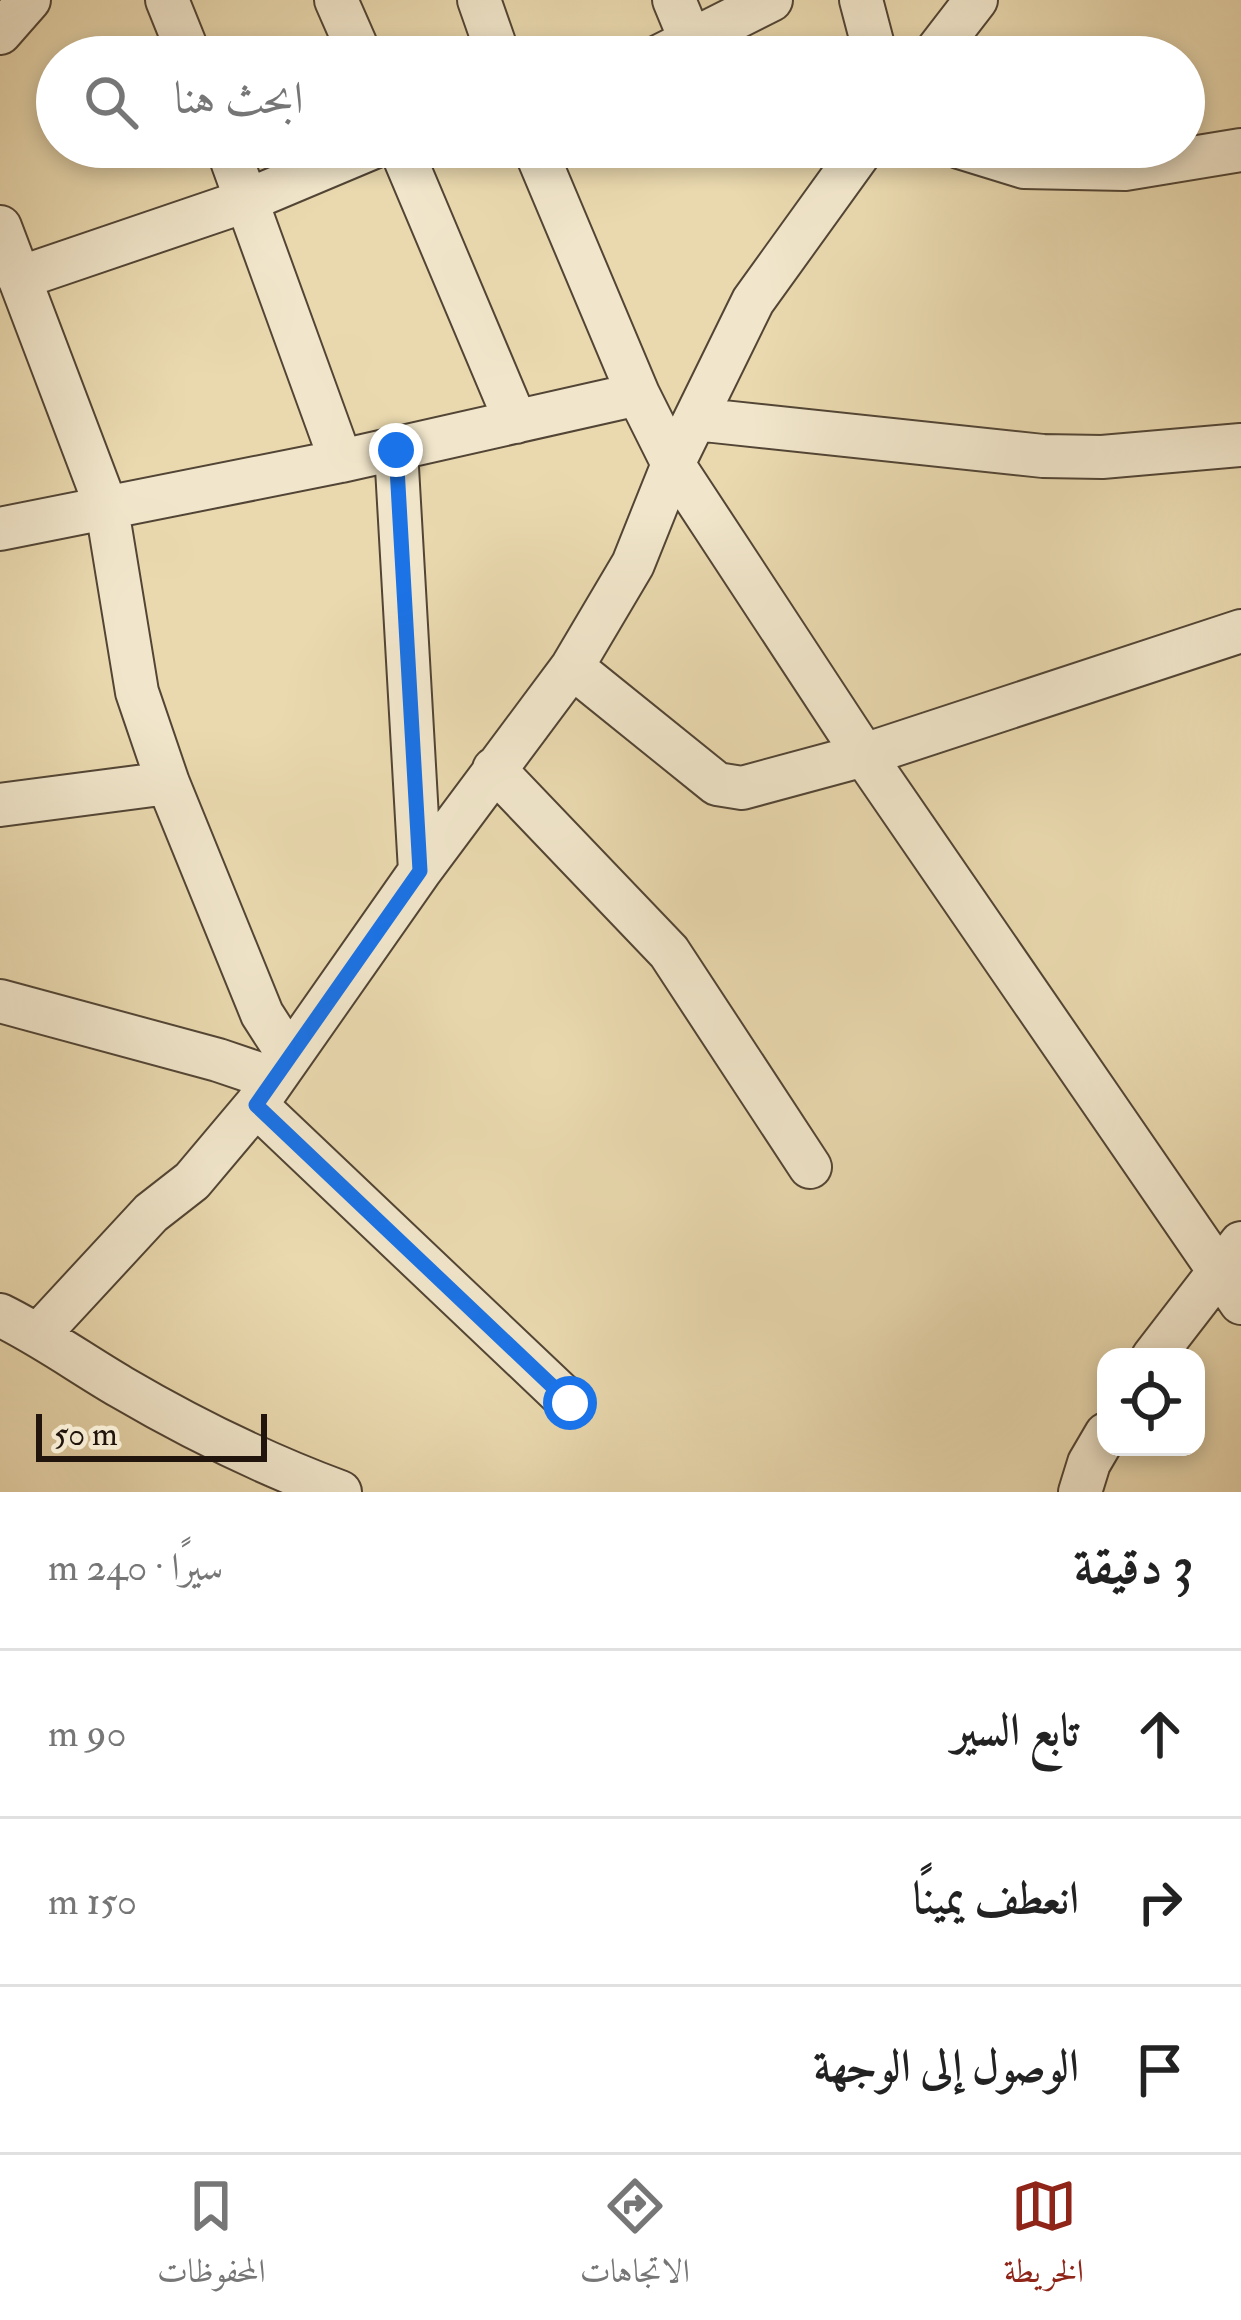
<!DOCTYPE html>
<html lang="ar">
<head>
<meta charset="utf-8">
<style>
  :root { --surface:#fff; --page:#f2f2f2; --text:#222; --muted:#767676; --line:#e0e0e0; --accent:#8f2418 }
  body { margin:0; font-family:"IM FELL Double Pica",Amiri,serif; background:var(--page); color:var(--text); direction:rtl }
  .controls { position:absolute; right:36px; bottom:36px; display:grid; overflow:hidden; border-radius:24px; box-shadow:0 6px 18px #0003 }
  .controls button { width:108px; height:108px; display:grid; place-items:center; padding:0; border:0; border-bottom:3px solid var(--line); background:var(--surface); color:var(--text); font:60px sans-serif }
  .scale { position:absolute; left:36px; bottom:30px; width:231px; box-sizing:border-box; padding-left:12px; border:6px solid #20140c; border-top:0; font-size:33px; line-height:42px; white-space:nowrap; color:#20140c; -webkit-text-stroke:9px #f1e6cb; paint-order:stroke }
  .stop { position:absolute; width:36px; height:36px; margin:-27px; border:9px solid #1a73e8; border-radius:50%; background:#fff }
  .stop.end { background:#1a73e8; border-color:#fff; box-shadow:0 3px 12px #0008 }
  .list { margin:0; padding:0; list-style:none }
  h2 { display:flex; justify-content:space-between; align-items:center; height:156px; margin:0; padding:0 48px; font-size:51px }
  h2 small { font-size:39px; font-weight:400; color:var(--muted) }
  .list li { display:grid; grid-template-columns:78px 1fr auto; gap:36px; align-items:center; box-sizing:border-box; height:168px; padding:0 48px; border-top:3px solid var(--line) }
  .list b { display:block; font-size:45px; white-space:nowrap }
  .list em { font-size:39px; font-style:normal; color:var(--muted) }
  .icon { flex:none; width:66px; height:66px; fill:none; stroke:currentColor; stroke-width:2; stroke-linecap:round; stroke-linejoin:round }
  .map { position:relative; flex:none; width:1241px; height:1492px; overflow:hidden; direction:ltr }
  .search { position:absolute; background:var(--surface); box-shadow:0 6px 18px #0003; left:36px; right:36px; top:36px; height:132px; display:flex; align-items:center; gap:30px; box-sizing:border-box; padding:0 42px; border-radius:66px; color:var(--muted); font-size:45px }
  .sheet { height:660px; background:var(--surface) }
  nav { display:flex; justify-content:space-around; align-items:center; box-sizing:border-box; height:168px; border-top:3px solid var(--line); background:var(--surface); font-size:33px; color:var(--muted) }
  nav a { display:grid; justify-items:center; gap:6px }
  nav .on { color:var(--accent) }
  .map>svg:first-child { display:block }
</style>
</head>
<body>
<div class="map">
<svg width="1241" height="1492" viewBox="0 0 1241 1492">
  <rect width="100%" height="100%" fill="#ead9af"/>
  <filter id="stains"><feTurbulence type="fractalNoise" baseFrequency=".00167" numOctaves="4"/><feColorMatrix values="0 0 0 0 .2 0 0 0 0 .09 0 0 0 0 .02 0 0 0 .5 -.17"/></filter>
  <radialGradient id="worn" r=".72"><stop offset=".6" stop-color="#630" stop-opacity="0"/><stop offset="1" stop-color="#630" stop-opacity=".3"/></radialGradient>
  <g fill="none" stroke-linecap="round" stroke-linejoin="round">
    <g stroke="#524535" stroke-width="46">
      <path id="minor" d="M 167,0 L 190,57
        M 336,0 L 361,57
        M 479,0 L 499,57
        M 674,0 L 691,41
        M 861,0 L 876,57
        M 0,33 L 29,0
        M 658,57 L 771,0
        M 932,57 L 976,0
        M 227,147 L 341,461
        M 400,147 L 516,422
        M 534,147 L 638,394 L 673,464 L 864,755 L 1241,1303
        M 959,147 L 1024,167 L 1125,169 L 1241,150
        M 0,227 L 107,509 L 137,692 L 168,783 L 262,1014 L 289,1056
        M 19,278 L 248,200 L 374,147
        M 695,419 L 1043,456 L 1102,457 L 1241,445
        M 396,450 L 420,871
        M 0,529 L 341,461 L 638,394
        M 572,667 L 717,784 L 742,788 L 864,755 L 1241,631
        M 494,769 L 669,952 L 810,1167
        M 0,805 L 168,783
        M 0,1001 L 218,1060 L 274,1079
        M 256,1105 L 570,1403
        M 0,1315 C 43,1336 80,1363 121,1387 C 191,1428 264,1464 340,1492
        M 39,1334 L 151,1213 L 192,1181 L 256,1105 L 420,871 L 572,667 L 633,564 L 673,464 L 753,301 L 864,147
        M 1153,1357 L 1241,1243
        M 1080,1492 L 1089,1463 L 1106,1434"/>
    </g>
    <use href="#minor" stroke="#f1e6cb" stroke-width="42"/>
  </g>
  <g fill="none" stroke-linecap="round" stroke-linejoin="round">
    <path stroke="#1a73e8" stroke-width="15" d="M 396,450 L 420,871 L 256,1105 L 570,1403"/>
  </g>
  <rect width="100%" height="100%" filter="url(#stains)"/>
  <rect width="100%" height="100%" fill="url(#worn)"/>
</svg>
<div class="controls">
<button><svg class="icon" aria-label="locate" viewBox="0 0 24 24"><circle cx="12" cy="12" r="6"/><path d="M12 2v4M12 18v4M2 12h4M18 12h4"/></svg></button>
</div>
<div class="scale">50 m</div>
<div class="stop" style="left:570px;top:1403px"></div>
<div class="stop end" style="left:396px;top:450px"></div>
<div class="search"><svg class="icon" aria-label="search" viewBox="0 0 24 24"><circle cx="10" cy="10" r="6"/><path d="M15 15l6 6"/></svg>ابحث هنا</div>
</div>
<section class="sheet">
<h2>3 دقيقة<small>سيرًا · 240 m</small></h2>
<ul class="list">
<li><svg class="icon" aria-label="ahead" viewBox="0 0 24 24"><path d="M12 20V5M6 11l6-6 6 6"/></svg><div><b>تابع السير</b></div><em>90 m</em></li>
<li><svg class="icon" aria-label="right" viewBox="0 0 24 24"><path d="M7 20v-9h11M14 6l5 5-5 5"/></svg><div><b>انعطف يمينًا</b></div><em>150 m</em></li>
<li><svg class="icon" aria-label="arrive" viewBox="0 0 24 24"><path d="M6 21V4h12l-3 4 3 4H6"/></svg><div><b>الوصول إلى الوجهة</b></div></li>
</ul>
</section>
<nav>
<a class="on"><svg class="icon" aria-label="map" viewBox="0 0 24 24"><path d="M3 6l6-2 6 2 6-2v14l-6 2-6-2-6 2zM9 4v14M15 6v14"/></svg>الخريطة</a>
<a><svg class="icon" aria-label="directions" viewBox="0 0 24 24"><path d="M12 3l9 9-9 9-9-9zM9 14v-3h6M13 9l2 2-2 2"/></svg>الاتجاهات</a>
<a><svg class="icon" aria-label="saved" viewBox="0 0 24 24"><path d="M7 4h10v16l-5-4-5 4z"/></svg>المحفوظات</a>
</nav>
</body>
</html>
